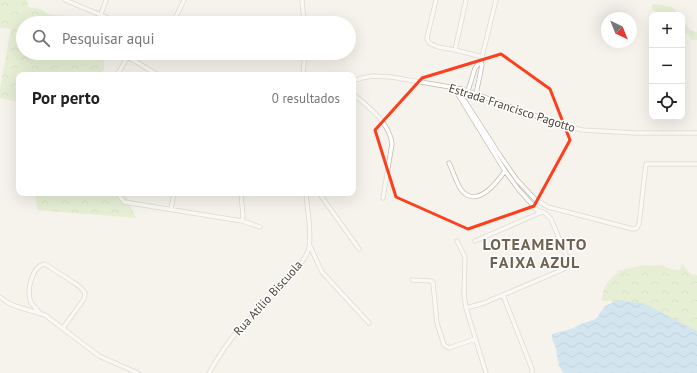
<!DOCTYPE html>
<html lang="pt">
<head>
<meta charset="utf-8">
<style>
  :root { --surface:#fff; --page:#f2f2f2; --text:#222; --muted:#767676; --line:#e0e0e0 }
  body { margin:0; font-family:"PT Sans",sans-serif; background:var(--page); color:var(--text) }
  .controls { position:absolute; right:12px; top:12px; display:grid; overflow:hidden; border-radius:8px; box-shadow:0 4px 16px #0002 }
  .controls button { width:36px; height:36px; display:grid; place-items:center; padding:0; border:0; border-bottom:1px solid var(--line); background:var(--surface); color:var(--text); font:20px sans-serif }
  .compass { position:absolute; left:601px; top:12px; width:36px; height:36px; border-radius:50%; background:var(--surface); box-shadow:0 4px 16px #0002; rotate:137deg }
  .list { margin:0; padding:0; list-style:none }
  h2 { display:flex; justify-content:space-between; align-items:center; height:52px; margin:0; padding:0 16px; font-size:17px }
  h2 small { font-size:13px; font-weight:400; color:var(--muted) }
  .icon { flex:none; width:22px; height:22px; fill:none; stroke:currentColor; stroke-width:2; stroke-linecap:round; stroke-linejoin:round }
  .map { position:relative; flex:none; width:697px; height:373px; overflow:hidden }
  .search { position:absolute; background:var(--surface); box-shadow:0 4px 16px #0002; left:16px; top:16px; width:340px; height:44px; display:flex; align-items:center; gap:10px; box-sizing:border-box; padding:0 14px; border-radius:22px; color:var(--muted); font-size:15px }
  .panel { position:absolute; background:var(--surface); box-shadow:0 4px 16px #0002; left:16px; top:72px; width:340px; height:124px; border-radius:8px }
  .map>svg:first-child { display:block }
</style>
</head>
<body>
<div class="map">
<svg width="697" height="373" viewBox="0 0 697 373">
  <defs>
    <pattern id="forest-crowns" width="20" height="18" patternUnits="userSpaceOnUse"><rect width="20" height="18" fill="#d2eab5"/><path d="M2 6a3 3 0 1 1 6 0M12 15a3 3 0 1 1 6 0" fill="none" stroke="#b6ca9c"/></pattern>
    <pattern id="water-waves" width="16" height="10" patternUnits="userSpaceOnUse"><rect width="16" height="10" fill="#a9d4f2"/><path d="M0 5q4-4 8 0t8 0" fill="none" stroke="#8caec5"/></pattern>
  </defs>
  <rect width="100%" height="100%" fill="#f6f3ec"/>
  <path fill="url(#forest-crowns)" d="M 0,0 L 27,0 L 28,7 L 41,9 L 50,15 L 72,16 L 97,22 L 98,23 L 23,23 L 23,53 L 104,53 L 104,70 L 98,75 L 19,75 L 19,102 L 0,98 L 0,88 L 11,29 L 0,28 Z
    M 655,4 L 672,7 L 679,15 L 660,15 L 652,9 L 652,5 Z
    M 682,20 L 690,30 L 697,32 L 697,40 L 691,40 L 688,34 L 682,31 Z
    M 35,193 L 44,193 L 44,196 L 77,193 L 123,193 L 127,198 L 136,218 L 37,210 Z
    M 683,264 C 687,270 689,275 697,275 L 697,341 L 614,306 L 612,301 L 602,301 C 603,286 607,282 618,272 L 617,271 L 644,265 L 650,266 L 663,265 L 670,269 L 680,270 L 681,265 Z"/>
  <path fill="url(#water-waves)" d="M 619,300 L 645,304 L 697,331 L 697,373 L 564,373 C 557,366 558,358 556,349 C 555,344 551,340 552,334 L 571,329 L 581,324 L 596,319 L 605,306 Z"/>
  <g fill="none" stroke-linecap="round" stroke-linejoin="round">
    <g stroke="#c2bbae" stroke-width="5">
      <path id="minor" d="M 65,0 L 120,23
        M 302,0 L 304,23
        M 436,0 L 427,38 L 429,43 L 438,47 L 455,50
        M 466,0 L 455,50 L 483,57
        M 101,14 L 106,0
        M 173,23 L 184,0
        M 128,57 L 158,75
        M 117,75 L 130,53
        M 303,75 L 305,53
        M 353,81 L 362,78 L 373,76 L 391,77 L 462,89 L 563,126 L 583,130 L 635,133 L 697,133
        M 454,88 L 505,171 L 519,190 L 537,210 L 545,213 L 551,219 L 569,262 L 567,266 L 564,269 L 484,303 L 466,308
        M 462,89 L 461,95 L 501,157 L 517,180 L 535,199 L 548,207 L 633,229 L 637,228 L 639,224 L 646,164 L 697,164
        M 468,91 L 475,68 L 481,61
        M 353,94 C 368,106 390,123 392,144 L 383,198
        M 476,94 L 482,65 L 481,61 L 496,0
        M 449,163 C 453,171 457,186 463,192 C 479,207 497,182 505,171
        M 117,193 L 124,202 L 242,221
        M 241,193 L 243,216 L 242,221 L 260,227
        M 319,193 L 359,249
        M 171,209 L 174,193
        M 457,241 L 465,257 L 464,295 L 466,308 L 486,373
        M 475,241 L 542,212
        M 310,246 L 322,272 L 369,323
        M 412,280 L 431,281 L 433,283 L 437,323 L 444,345 L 449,348 L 475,339
        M 503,295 L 532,369 L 532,373
        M 0,297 L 10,304 L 18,307 L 45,315 L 99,356 L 138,373
        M 40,313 C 36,309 32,305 30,300 C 27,289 32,266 45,264 L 76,284 L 83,290 L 85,293 L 84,299 L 63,328
        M 209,373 C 218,357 228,342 240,328 C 257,310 304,269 309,248 C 312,233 307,208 306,193"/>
    </g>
    <use href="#minor" stroke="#fff" stroke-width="3.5"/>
  </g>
  <path d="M0 0H697V373H0ZM 501,54 L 550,89 L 570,140 L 534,206 L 468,229 L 396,197 L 375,130 L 422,78 Z" fill="#f6f3ec" fill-opacity=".55" fill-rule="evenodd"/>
  <path fill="none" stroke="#fc3f1d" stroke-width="3" stroke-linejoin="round" d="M 501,54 L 550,89 L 570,140 L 534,206 L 468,229 L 396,197 L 375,130 L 422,78 Z"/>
  <g text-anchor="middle" stroke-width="3" stroke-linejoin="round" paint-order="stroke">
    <g font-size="12" fill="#4b4439" stroke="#fff">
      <text transform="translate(512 108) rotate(18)" y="4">Estrada Francisco Pagotto</text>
      <text transform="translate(268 298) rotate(-48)" y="4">Rua Atílio Biscuola</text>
    </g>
    <g font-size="16" font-weight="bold" letter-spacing="1" fill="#6e6250" stroke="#fff">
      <text x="535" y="250">LOTEAMENTO<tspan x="535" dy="18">FAIXA AZUL</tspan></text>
    </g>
  </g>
</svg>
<div class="controls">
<button>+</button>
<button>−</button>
<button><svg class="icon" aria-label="locate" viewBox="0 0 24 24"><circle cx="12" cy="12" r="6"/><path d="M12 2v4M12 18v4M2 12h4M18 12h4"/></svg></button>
</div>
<svg class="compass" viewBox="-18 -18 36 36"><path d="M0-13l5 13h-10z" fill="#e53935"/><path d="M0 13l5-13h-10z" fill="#767676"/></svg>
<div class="search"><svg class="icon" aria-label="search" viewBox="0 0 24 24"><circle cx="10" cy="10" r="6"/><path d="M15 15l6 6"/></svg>Pesquisar aqui</div>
<section class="panel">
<h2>Por perto<small>0 resultados</small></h2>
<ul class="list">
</ul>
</section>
</div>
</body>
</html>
